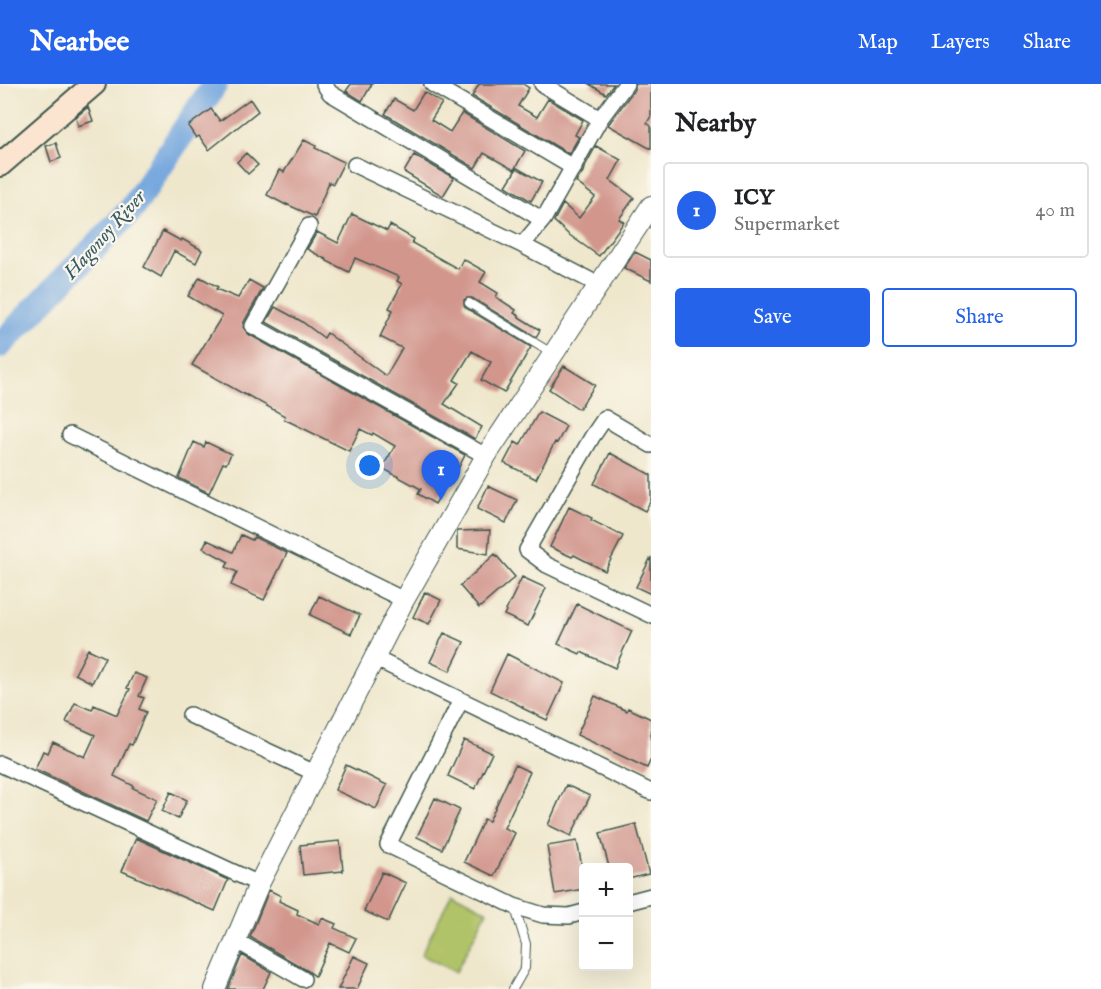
<!DOCTYPE html>
<html lang="en">
<head>
<meta charset="utf-8">
<style>
  :root { --surface:#fff; --page:#f6f6f6; --text:#202124; --muted:#757577; --line:#e0e0e0; --accent:#2563eb }
  body { margin:0; font-family:"IM FELL English",serif; background:var(--page); color:var(--text) }
  .controls { position:absolute; right:18px; bottom:18px; display:grid; overflow:hidden; border-radius:6px; box-shadow:0 6px 24px #0002 }
  .controls button { width:54px; height:54px; display:grid; place-items:center; padding:0; border:0; border-bottom:2px solid var(--line); background:var(--surface); color:var(--text); font:30px sans-serif }
  .you { position:absolute; left:370px; top:382px; width:21px; height:21px; margin:-15px; border:4px solid #fff; border-radius:50%; background:#1a73e8; box-shadow:0 0 0 9px #1a73e833 }
  .badge { display:grid; place-items:center; width:39px; height:39px; border-radius:50%; background:var(--accent); color:#fff; font-size:20px; font-weight:700 }
  .pin { position:absolute; translate:-50% -50px; filter:drop-shadow(0 2px 3px #0008) }
  .pin::after { content:''; position:absolute; top:32px; width:21px; height:18px; background:inherit; clip-path:polygon(0 0,100% 0,50% 100%) }
  .list { margin:0; padding:0; list-style:none }
  h2 { display:flex; justify-content:space-between; align-items:center; height:78px; margin:0; padding:0 24px; font-size:26px }
  h2 small { font-size:20px; font-weight:400; color:var(--muted) }
  .list li { display:grid; grid-template-columns:39px 1fr auto; gap:18px; align-items:center; box-sizing:border-box; height:96px; margin:0 12px 12px; padding:0 12px; border:2px solid var(--line); border-radius:6px }
  .list b { display:block; font-size:22px; white-space:nowrap }
  .list p { margin:0; font-size:20px; white-space:nowrap; color:var(--muted) }
  .list em { font-size:20px; font-style:normal; color:var(--muted) }
  .actions { display:flex; gap:12px; padding:18px 24px }
  .actions a { flex:1; padding:14px 0; border:2px solid var(--accent); border-radius:6px; text-align:center; font-size:21px; color:var(--accent) }
  .actions .main { background:var(--accent); color:#fff }
  .map { position:relative; flex:none; width:651px; height:905px; overflow:hidden }
  header { display:flex; align-items:center; gap:36px; box-sizing:border-box; height:84px; padding:0 30px; background:var(--accent); color:#fff }
  header strong { font-size:28px }
  nav { display:flex; gap:33px; margin-inline-start:auto; font-size:21px }
  main { display:flex }
  aside { flex:1; background:var(--surface) }
  .map>svg:first-child { display:block }
</style>
</head>
<body>
<header>
<strong>Nearbee</strong>
<nav><a>Map</a><a>Layers</a><a>Share</a></nav>
</header>
<main>
<div class="map">
<svg width="651" height="905" viewBox="0 0 651 905">
  <rect width="100%" height="100%" fill="#fbf7ec"/>
  <filter id="ink" filterUnits="userSpaceOnUse"><feTurbulence type="fractalNoise" baseFrequency=".0167" numOctaves="2"/><feDisplacementMap in="SourceGraphic" scale="12" xChannelSelector="R" yChannelSelector="G"/><feConvolveMatrix kernelMatrix="1 2 1 2 8 2 1 2 1" color-interpolation-filters="sRGB"/></filter>
  <filter id="wash" filterUnits="userSpaceOnUse"><feTurbulence type="fractalNoise" baseFrequency=".008" numOctaves="4" result="noise"/><feDisplacementMap in="SourceGraphic" scale="24" xChannelSelector="R" yChannelSelector="G"/><feGaussianBlur stdDeviation="1.35" result="paint"/><feColorMatrix in="noise" values="0 0 0 0 0 0 0 0 0 0 0 0 0 0 0 0 0 1.4 0 .05"/><feComposite in="paint" operator="in"/></filter>
  <g filter="url(#wash)">
    <rect width="100%" height="100%" fill="#efe7cc"/>
    <path fill="#b1c367" stroke="#68804e" stroke-width="1.5" d="M 452,809 L 487,827 L 456,888 L 421,871 Z"/>
    <g fill="none" stroke-linecap="round" stroke-linejoin="round">
      <path stroke="#71a4dd" stroke-width="26" d="M 0,261 L 131,126 L 215,0"/>
    </g>
    <g id="blocks">
      <path fill="#d2968d" d="M 351,0 L 372,0 L 362,17 L 346,7 Z
        M 479,0 L 523,0 L 529,4 L 518,22 L 537,33 L 548,15 L 583,36 L 575,51 L 579,53 L 569,70 L 472,12 Z
        M 589,0 L 614,0 L 606,10 Z
        M 636,0 L 651,0 L 651,32 L 647,39 L 651,42 L 651,65 L 608,41 L 634,6 Z
        M 424,8 L 442,19 L 431,36 L 450,48 L 462,29 L 525,67 L 514,86 L 484,69 L 475,84 L 385,30 L 394,15 L 413,26 Z
        M 250,15 L 258,27 L 209,66 L 199,52 L 196,54 L 188,42 L 211,25 L 220,37 Z
        M 88,23 L 93,37 L 78,42 L 76,33 Z
        M 304,56 L 316,62 L 315,64 L 344,78 L 333,100 L 329,98 L 315,133 L 286,120 L 286,121 L 267,111 L 279,86 L 284,88 Z
        M 56,59 L 61,74 L 51,78 L 46,62 Z
        M 596,62 L 621,76 L 610,96 L 634,114 L 619,135 L 624,138 L 599,172 L 568,150 L 554,137 L 563,120 L 579,134 L 595,113 L 576,98 L 583,88 L 584,84 Z
        M 246,69 L 258,81 L 248,90 L 237,78 Z
        M 414,71 L 454,94 L 443,112 L 404,88 Z
        M 517,84 L 542,98 L 531,117 L 506,102 Z
        M 352,130 L 387,147 L 390,141 L 414,155 L 412,159 L 458,185 L 463,175 L 486,188 L 480,198 L 498,209 L 496,213 L 516,226 L 514,229 L 519,232 L 519,233 L 540,246 L 536,253 L 472,214 L 467,214 L 464,216 L 464,221 L 466,224 L 531,263 L 504,309 L 481,296 L 491,278 L 472,267 L 454,296 L 459,299 L 444,320 L 482,343 L 475,355 L 266,238 L 275,223 L 301,237 L 324,254 L 327,249 L 386,292 L 402,264 L 380,253 L 393,226 L 389,224 L 402,200 L 397,197 L 399,193 L 355,174 L 349,188 L 327,177 L 327,176 L 307,165 L 317,148 L 338,159 Z
        M 163,147 L 181,157 L 182,155 L 202,166 L 196,179 L 174,167 L 161,193 L 144,183 Z
        M 635,168 L 651,176 L 651,197 L 624,184 Z
        M 200,193 L 218,203 L 216,205 L 238,214 L 249,196 L 263,204 L 244,238 L 243,243 L 248,250 L 465,371 L 457,387 L 455,385 L 435,420 L 418,410 L 421,405 L 382,384 L 395,362 L 373,349 L 372,351 L 360,345 L 349,367 L 284,335 L 285,332 L 247,311 L 247,312 L 192,281 L 222,232 L 188,212 Z
        M 564,282 L 595,301 L 579,325 L 549,305 Z
        M 539,328 L 566,342 L 557,359 L 555,358 L 536,395 L 504,379 L 515,358 L 520,361 Z
        M 194,358 L 204,363 L 206,358 L 231,370 L 226,380 L 223,379 L 209,409 L 179,394 Z
        M 610,369 L 651,391 L 651,416 L 645,427 L 594,400 Z
        M 488,402 L 517,416 L 506,439 L 477,425 Z
        M 569,423 L 592,434 L 591,436 L 623,452 L 605,487 L 574,471 L 572,473 L 550,463 Z
        M 490,446 L 488,470 L 457,465 L 457,447 Z
        M 241,451 L 252,456 L 254,453 L 287,469 L 264,516 L 231,501 L 237,488 L 226,483 L 229,478 L 203,464 L 207,456 L 233,468 Z
        M 495,470 L 515,493 L 479,524 L 460,502 Z
        M 651,473 L 651,510 L 636,503 Z
        M 522,493 L 546,504 L 528,542 L 504,531 Z
        M 425,508 L 441,516 L 429,540 L 413,533 Z
        M 319,512 L 360,531 L 351,550 L 310,531 Z
        M 577,520 L 632,547 L 615,584 L 581,568 L 580,570 L 558,560 Z
        M 444,549 L 464,558 L 450,587 L 430,578 Z
        M 88,565 L 105,573 L 92,599 L 75,590 Z
        M 507,570 L 564,599 L 547,636 L 522,624 L 523,623 L 490,607 Z
        M 134,589 L 147,594 L 139,612 L 144,614 L 139,625 L 146,628 L 132,661 L 129,660 L 114,692 L 134,702 L 133,704 L 157,715 L 146,737 L 35,685 L 43,667 L 48,669 L 53,658 L 85,673 L 95,651 L 66,638 L 75,619 L 92,626 L 94,621 L 117,631 L 130,605 L 127,604 Z
        M 595,612 L 627,627 L 628,624 L 651,635 L 651,675 L 647,684 L 577,651 Z
        M 464,656 L 492,669 L 475,705 L 448,692 Z
        M 346,681 L 387,701 L 376,725 L 335,706 Z
        M 515,681 L 530,688 L 504,744 L 515,749 L 494,792 L 464,778 L 484,735 L 489,737 Z
        M 566,701 L 590,712 L 571,752 L 548,741 Z
        M 171,708 L 187,716 L 178,735 L 162,727 Z
        M 435,714 L 460,726 L 442,765 L 417,753 Z
        M 636,740 L 649,790 L 628,795 L 628,783 L 609,783 L 600,749 Z
        M 136,754 L 228,796 L 215,827 L 122,787 Z
        M 340,757 L 343,787 L 303,791 L 300,761 Z
        M 577,757 L 584,793 L 584,805 L 555,810 L 547,762 Z
        M 382,788 L 406,799 L 388,838 L 364,827 Z
        M 269,806 L 281,812 L 279,817 L 298,826 L 297,830 L 319,840 L 322,834 L 336,840 L 334,844 L 356,854 L 349,868 L 330,859 L 315,892 L 308,887 L 250,853 Z
        M 242,871 L 271,888 L 263,905 L 228,905 Z
        M 354,872 L 369,879 L 357,905 L 338,905 Z"/>
    </g>
  </g>
  <g filter="url(#ink)">
    <use href="#blocks" fill-opacity="0" stroke="#3e564b" stroke-width="1.5"/>
    <g fill="none" stroke-linecap="round" stroke-linejoin="round">
      <g stroke="#3e564b" stroke-width="10">
        <path id="service" d="M 469,219 L 553,270
          M 513,905 L 525,884 L 526,860 L 515,824"/>
      </g>
      <g stroke="#3e564b" stroke-width="18">
        <path id="minor" d="M 324,0 L 330,9 L 543,136 L 600,35 L 626,0
          M 432,0 L 574,84
          M 542,0 L 600,35
          M 355,81 L 522,161 L 599,201
          M 309,142 L 253,242 L 486,372
          M 522,161 L 543,136
          M 70,351 L 404,516
          M 651,361 L 605,334 L 592,353 L 527,466 L 547,481 L 651,531
          M 374,574 L 651,708
          M 461,616 L 388,761 L 514,822 L 543,831 L 569,832 L 584,828
          M 190,631 L 315,689
          M 0,680 L 259,800
          M 628,818 L 651,812
          M 235,856 L 303,895"/>
      </g>
      <g stroke="#3e564b" stroke-width="22">
        <path id="tertiary" d="M 215,905 L 259,800 L 404,516 L 486,372 L 651,122"/>
      </g>
      <g stroke="#3e564b" stroke-width="26">
        <path id="secondary" d="M 0,81 L 94,0"/>
      </g>
      <use href="#service" stroke="#fff" stroke-width="8"/>
      <use href="#minor" stroke="#fff" stroke-width="15"/>
      <use href="#tertiary" stroke="#fff" stroke-width="20"/>
      <use href="#secondary" stroke="#fce5d0" stroke-width="22"/>
    </g>
  </g>
  <g text-anchor="middle" stroke-width="4.5" stroke-linejoin="round" paint-order="stroke">
    <g font-size="20" font-style="italic" fill="#385c67" stroke="#fbf7ec">
      <text transform="translate(104 150) rotate(-48)" y="7">Hagonoy River</text>
    </g>
  </g>
</svg>
<div class="controls">
<button>+</button>
<button>−</button>
</div>
<div class="you"></div>
<div class="pin badge" style="left:441px;top:416px">1</div>
</div>
<aside>
<h2>Nearby<small></small></h2>
<ul class="list">
<li><span class="badge">1</span><div><b>ICY</b><p>Supermarket</p></div><em>40 m</em></li>
</ul>
<div class="actions"><a class="main">Save</a><a>Share</a></div>
</aside>
</main>
</body>
</html>
